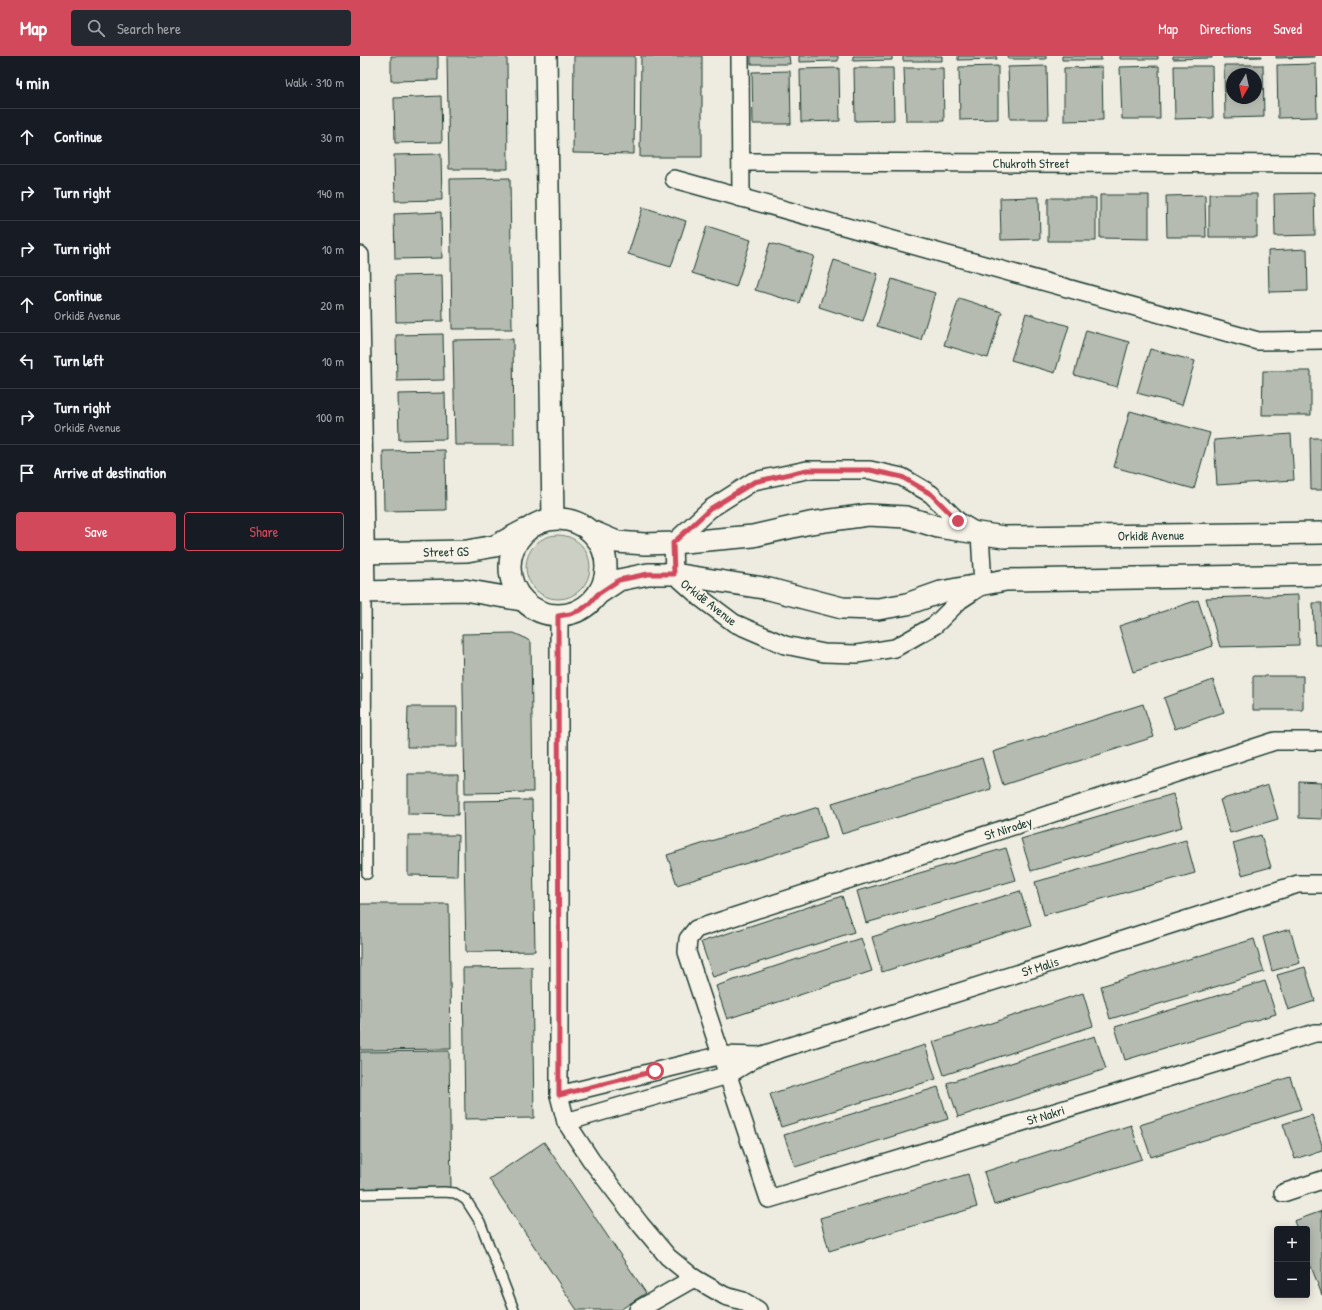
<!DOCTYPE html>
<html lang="en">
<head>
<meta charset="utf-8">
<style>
  :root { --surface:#171b24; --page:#242831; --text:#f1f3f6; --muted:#9ea1a6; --line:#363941; --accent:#d1495b }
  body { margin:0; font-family:"Patrick Hand",sans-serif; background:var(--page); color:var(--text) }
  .controls { position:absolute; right:12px; bottom:12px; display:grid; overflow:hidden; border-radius:4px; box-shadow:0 2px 10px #0003 }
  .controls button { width:36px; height:36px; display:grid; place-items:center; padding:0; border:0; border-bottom:1px solid var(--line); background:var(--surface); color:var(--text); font:20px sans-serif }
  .compass { position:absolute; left:866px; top:12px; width:36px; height:36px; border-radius:50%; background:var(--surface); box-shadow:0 2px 10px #0003; rotate:189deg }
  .stop { position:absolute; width:12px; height:12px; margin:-9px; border:3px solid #d1495b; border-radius:50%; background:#fff }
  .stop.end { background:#d1495b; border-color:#fff; box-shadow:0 1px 4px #0008 }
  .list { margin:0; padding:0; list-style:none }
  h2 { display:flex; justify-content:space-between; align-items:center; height:52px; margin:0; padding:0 16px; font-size:17px }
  h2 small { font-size:13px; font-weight:400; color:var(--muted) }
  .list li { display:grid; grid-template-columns:26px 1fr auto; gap:12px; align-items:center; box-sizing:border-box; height:56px; padding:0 16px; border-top:1px solid var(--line) }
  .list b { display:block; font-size:15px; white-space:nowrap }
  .list p { margin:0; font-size:13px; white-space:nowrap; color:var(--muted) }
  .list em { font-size:13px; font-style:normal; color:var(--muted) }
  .actions { display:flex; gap:8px; padding:12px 16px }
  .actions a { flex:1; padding:9px 0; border:1px solid var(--accent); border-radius:4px; text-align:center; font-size:14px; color:var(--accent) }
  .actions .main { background:var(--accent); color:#fff }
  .icon { flex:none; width:22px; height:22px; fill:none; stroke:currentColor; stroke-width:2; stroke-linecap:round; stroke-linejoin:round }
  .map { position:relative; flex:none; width:962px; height:1254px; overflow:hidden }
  header { display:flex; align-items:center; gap:24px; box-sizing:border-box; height:56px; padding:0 20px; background:var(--accent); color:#fff }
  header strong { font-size:19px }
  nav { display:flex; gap:22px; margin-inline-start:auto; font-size:14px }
  .search { width:280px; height:36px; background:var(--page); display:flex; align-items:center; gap:10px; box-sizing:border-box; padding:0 14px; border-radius:4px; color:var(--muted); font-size:15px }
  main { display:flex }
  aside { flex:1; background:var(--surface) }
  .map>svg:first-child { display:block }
</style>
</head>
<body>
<header>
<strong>Map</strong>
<div class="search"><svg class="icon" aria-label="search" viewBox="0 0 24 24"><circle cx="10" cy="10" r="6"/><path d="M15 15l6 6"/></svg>Search here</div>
<nav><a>Map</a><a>Directions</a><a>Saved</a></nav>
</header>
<main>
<aside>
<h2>4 min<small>Walk · 310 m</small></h2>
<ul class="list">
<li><svg class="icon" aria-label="ahead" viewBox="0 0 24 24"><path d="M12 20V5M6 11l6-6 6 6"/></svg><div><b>Continue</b></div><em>30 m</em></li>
<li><svg class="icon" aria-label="right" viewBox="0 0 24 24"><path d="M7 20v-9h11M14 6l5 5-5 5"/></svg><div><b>Turn right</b></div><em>140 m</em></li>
<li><svg class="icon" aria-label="right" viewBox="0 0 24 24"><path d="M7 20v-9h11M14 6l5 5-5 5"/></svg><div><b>Turn right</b></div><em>10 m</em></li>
<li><svg class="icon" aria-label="ahead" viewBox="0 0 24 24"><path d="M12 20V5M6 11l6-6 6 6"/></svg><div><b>Continue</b><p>Orkidē Avenue</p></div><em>20 m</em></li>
<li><svg class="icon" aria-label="left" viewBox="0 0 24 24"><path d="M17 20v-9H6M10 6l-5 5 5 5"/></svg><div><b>Turn left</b></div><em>10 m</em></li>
<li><svg class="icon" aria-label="right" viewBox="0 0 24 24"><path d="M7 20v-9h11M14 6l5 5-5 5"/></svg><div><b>Turn right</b><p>Orkidē Avenue</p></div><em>100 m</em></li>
<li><svg class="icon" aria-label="arrive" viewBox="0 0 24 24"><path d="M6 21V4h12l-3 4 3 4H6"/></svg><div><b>Arrive at destination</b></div></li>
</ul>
<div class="actions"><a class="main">Save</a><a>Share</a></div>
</aside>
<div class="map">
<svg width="962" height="1254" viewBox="0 0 962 1254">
  <rect width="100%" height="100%" fill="#eeece1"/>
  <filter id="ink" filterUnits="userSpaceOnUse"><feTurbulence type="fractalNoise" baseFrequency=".025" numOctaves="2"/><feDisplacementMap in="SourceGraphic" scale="8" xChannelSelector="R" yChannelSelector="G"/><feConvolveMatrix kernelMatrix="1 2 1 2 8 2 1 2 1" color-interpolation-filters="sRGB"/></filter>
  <g filter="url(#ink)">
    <path fill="#cccfc4" stroke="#76867c" d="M166 511a32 32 0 1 1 64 0a32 32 0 1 1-64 0Z"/>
    <path fill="#b5bbb0" stroke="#1f3d34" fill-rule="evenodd" d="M 31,0 L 78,0 L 78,24 L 31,25 Z
      M 87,0 L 147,0 L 148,113 L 89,113 Z
      M 214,0 L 275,0 L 274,98 L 213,97 Z
      M 281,0 L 342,0 L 342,101 L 280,101 Z
      M 391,0 L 429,0 L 430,8 L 391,8 Z
      M 439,0 L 478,0 L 478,5 L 439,6 Z
      M 493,0 L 532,0 L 532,4 L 493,5 Z
      M 543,0 L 582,0 L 582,5 L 543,5 Z
      M 598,0 L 636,0 L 637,3 L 598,4 Z
      M 648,0 L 686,0 L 686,3 L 648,3 Z
      M 702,0 L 741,0 L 741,4 L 702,4 Z
      M 760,0 L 798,0 L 798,3 L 760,3 Z
      M 813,0 L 852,0 L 852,2 L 813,3 Z
      M 863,0 L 902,0 L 902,1 L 863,2 Z
      M 916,0 L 955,0 L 955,1 L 916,2 Z
      M 956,8 L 957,61 L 918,62 L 917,9 Z
      M 864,9 L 903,9 L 904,61 L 865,62 ZM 872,18 L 896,18 L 896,42 L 872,42 Z
      M 638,10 L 638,63 L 600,64 L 599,11 Z
      M 687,10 L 688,63 L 650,63 L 648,11 Z
      M 799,10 L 800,63 L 762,63 L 760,11 Z
      M 814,10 L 852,10 L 853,62 L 815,63 Z
      M 742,11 L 743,64 L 704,65 L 704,12 Z
      M 479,12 L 480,65 L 441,66 L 440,13 Z
      M 494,12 L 533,12 L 534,64 L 495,65 Z
      M 544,12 L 583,12 L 584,65 L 546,65 Z
      M 430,15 L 431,68 L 393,68 L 392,16 Z
      M 81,40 L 82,86 L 35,87 L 34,42 Z
      M 81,98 L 82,144 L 35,145 L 34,99 Z
      M 150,122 L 152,273 L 92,273 L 90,123 Z
      M 954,137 L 955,179 L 915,180 L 914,138 Z
      M 849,138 L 897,138 L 897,181 L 849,181 Z
      M 740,139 L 789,139 L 789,183 L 740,182 Z
      M 845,139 L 846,181 L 807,181 L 806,140 Z
      M 679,141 L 680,183 L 641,184 L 640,142 Z
      M 688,142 L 736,142 L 736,185 L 688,185 Z
      M 283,151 L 326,165 L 311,211 L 268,198 Z
      M 81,156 L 82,202 L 35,203 L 34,158 Z
      M 347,170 L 391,184 L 376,231 L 332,217 Z
      M 410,187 L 454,200 L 439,247 L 395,234 Z
      M 947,193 L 948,235 L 909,236 L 908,195 Z
      M 474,204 L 518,218 L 503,265 L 459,251 Z
      M 82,219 L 83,265 L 36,266 L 35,220 Z
      M 532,223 L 575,237 L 561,284 L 517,270 Z
      M 599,242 L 642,256 L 628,302 L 584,289 Z
      M 666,257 L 709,270 L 695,317 L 651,304 Z
      M 726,274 L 769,286 L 757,331 L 714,319 Z
      M 83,278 L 84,324 L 37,325 L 36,279 Z
      M 153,283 L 154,389 L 95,389 L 93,284 Z
      M 790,293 L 835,305 L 822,349 L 777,337 Z
      M 903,315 L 951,315 L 951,359 L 902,359 Z
      M 85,337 L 86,383 L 39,384 L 38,338 Z
      M 770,355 L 850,377 L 834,433 L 754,411 Z
      M 931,378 L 934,424 L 857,429 L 854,384 Z
      M 950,382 L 962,382 L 962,434 L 951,434 Z
      M 85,394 L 86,454 L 24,455 L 23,395 Z
      M 938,539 L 939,589 L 860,591 L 846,542 Z
      M 838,544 L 853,590 L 773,616 L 759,570 Z
      M 953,547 L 962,547 L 962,589 L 955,589 Z
      M 154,577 L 163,581 L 171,586 L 173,736 L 105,737 L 102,578 Z
      M 893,620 L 943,620 L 943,654 L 893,654 Z
      M 853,624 L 864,656 L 815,673 L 804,642 Z
      M 783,648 L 794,681 L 643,729 L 633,696 Z
      M 48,651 L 97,651 L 97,691 L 47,691 Z
      M 622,702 L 631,733 L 482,778 L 472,747 Z
      M 48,718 L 98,718 L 98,759 L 48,758 Z
      M 939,726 L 962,727 L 962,763 L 939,762 Z
      M 908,729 L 918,763 L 870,777 L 860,744 Z
      M 813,738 L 822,771 L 671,815 L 661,783 Z
      M 172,744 L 175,895 L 106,896 L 103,745 Z
      M 458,751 L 467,782 L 317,829 L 307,799 Z
      M 48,779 L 98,779 L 97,820 L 48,819 Z
      M 901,779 L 911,811 L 882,819 L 873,787 Z
      M 826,784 L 835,817 L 684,859 L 675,826 Z
      M 646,792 L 656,824 L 506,867 L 497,835 Z
      M 660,835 L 671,869 L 522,916 L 512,881 Z
      M 482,840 L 494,876 L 353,921 L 341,886 Z
      M 0,848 L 89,848 L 91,993 L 0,994 Z
      M 930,873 L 940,907 L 912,915 L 903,881 Z
      M 501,882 L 512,915 L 367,963 L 356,930 Z
      M 894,883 L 904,916 L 750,963 L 741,930 Z
      M 172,911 L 174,1062 L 105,1063 L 103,912 Z
      M 945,911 L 955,945 L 928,954 L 917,919 Z
      M 905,925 L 916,958 L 765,1004 L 755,971 Z
      M 723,937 L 733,970 L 584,1019 L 573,986 Z
      M 735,980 L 746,1013 L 598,1061 L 587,1027 Z
      M 565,989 L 576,1023 L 421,1071 L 410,1038 Z
      M 89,995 L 91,1134 L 0,1135 L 0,996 Z
      M 930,1021 L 941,1053 L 791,1101 L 780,1069 Z
      M 578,1031 L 588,1063 L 435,1111 L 424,1079 Z
      M 952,1059 L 962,1089 L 962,1094 L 935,1103 L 923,1068 Z
      M 771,1069 L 782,1103 L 634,1149 L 624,1116 Z
      M 184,1086 L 286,1237 L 260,1254 L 217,1254 L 129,1123 Z
      M 608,1118 L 617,1151 L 469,1195 L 460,1162 Z
      M 962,1155 L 962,1239 L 947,1200 L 947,1173 L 937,1173 L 934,1165 Z"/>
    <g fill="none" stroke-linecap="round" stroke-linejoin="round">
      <g stroke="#1f3d34" stroke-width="12">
        <path id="service" d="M 6,536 L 7,818
          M 0,1138 L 84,1136 L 95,1137 L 106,1144 L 120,1166 L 154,1254"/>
      </g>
      <g stroke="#1f3d34" stroke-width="20">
        <g id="minor">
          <path d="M 380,0 L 381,142"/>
          <path id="s1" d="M 381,106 L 962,108"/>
          <path d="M 314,123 L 898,285 L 962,284"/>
          <path d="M 0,199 L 6,536"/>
          <path d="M 447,414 L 510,414 L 542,421 L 571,438 L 598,465 L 620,478 L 623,529 L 600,544 L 575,569 L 535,592 L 497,598 L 464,597 L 425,589 L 374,567 L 342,543 L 314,518 L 313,487 L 350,453 L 394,425 Z"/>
          <path d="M 199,559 L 199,1039 L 206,1066 L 231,1104 L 281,1169 L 308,1201 L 334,1222 L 365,1240 L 383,1245 L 398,1254"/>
          <path id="s2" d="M 962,685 L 915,685 L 336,873 L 328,883 L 327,896 L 409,1143 L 955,977 L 962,977"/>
          <path d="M 199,1039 L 362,999 L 399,1000"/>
          <path id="s3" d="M 206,1066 L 368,1019 L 399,1000 L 938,828 L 962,828"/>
          <path d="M 923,1137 L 962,1124"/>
          <path d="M 278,1254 L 334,1222"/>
        </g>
      </g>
      <g stroke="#1f3d34" stroke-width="24">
        <g id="tertiary">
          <path d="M 186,0 L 193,463"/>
          <circle cx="198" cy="511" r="48"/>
          <path id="s4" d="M 231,475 L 257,486 L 285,488 L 313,487 L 393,480 L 450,467 L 508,459 L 546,461 L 578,471 L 644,481 L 962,477"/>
          <path id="s5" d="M 0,497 L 107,495 L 135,490 L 165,474"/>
          <path d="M 0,536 L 104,534 L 162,544"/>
          <path d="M 238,538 L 259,524 L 288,518 L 314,518 L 409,533 L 482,552 L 518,553 L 547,548 L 581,536 L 646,524 L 962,519"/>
        </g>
      </g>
      <use href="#service" stroke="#f7f3e8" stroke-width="9"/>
      <use href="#minor" stroke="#f7f3e8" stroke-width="17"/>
      <use href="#tertiary" stroke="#f7f3e8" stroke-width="21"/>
    </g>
  </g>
  <g fill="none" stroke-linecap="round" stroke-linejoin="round" filter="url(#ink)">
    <path stroke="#d1495b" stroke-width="5" d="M 295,1015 L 199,1039 L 198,560 L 210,558 L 221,554 L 230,547 L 238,538 L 259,524 L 288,518 L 314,518 L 313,487 L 350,453 L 394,426 L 447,414 L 510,414 L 542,421 L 571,438 L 598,465"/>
  </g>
  <g text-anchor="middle" stroke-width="4" stroke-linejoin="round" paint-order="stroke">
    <g font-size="13" fill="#1f3d34" stroke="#f7f3e8">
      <text dy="5" stroke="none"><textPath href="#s1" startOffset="290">Chukroth Street</textPath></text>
      <text dy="5" stroke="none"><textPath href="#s4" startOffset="567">Orkidē Avenue</textPath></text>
      <text dy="5" stroke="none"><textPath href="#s5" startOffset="86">Street GS</textPath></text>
      <text transform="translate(349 546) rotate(38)" y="5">Orkidē Avenue</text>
      <text transform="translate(648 772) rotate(-18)" y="5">St Nirodey</text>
      <text dy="5" stroke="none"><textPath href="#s3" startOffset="500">St Malis</textPath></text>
      <text dy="5" stroke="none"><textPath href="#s2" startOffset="1231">St Nakri</textPath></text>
    </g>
  </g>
</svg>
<div class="controls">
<button>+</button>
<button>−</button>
</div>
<svg class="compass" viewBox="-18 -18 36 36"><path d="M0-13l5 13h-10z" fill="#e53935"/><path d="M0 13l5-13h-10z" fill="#9ea1a6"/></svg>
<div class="stop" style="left:295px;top:1015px"></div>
<div class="stop end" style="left:598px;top:465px"></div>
</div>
</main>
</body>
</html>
